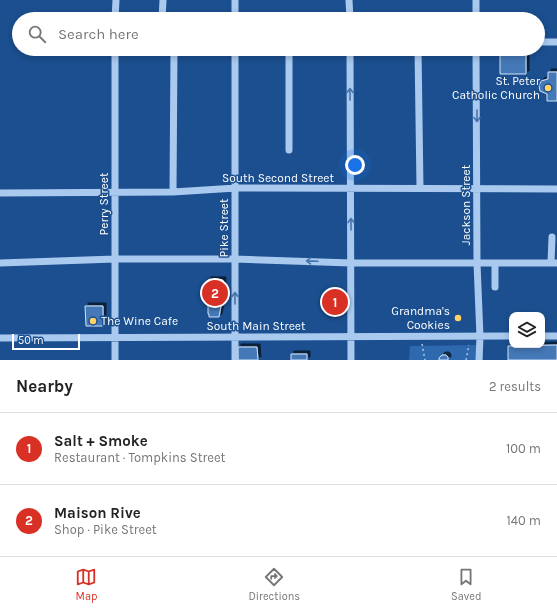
<!DOCTYPE html>
<html lang="en">
<head>
<meta charset="utf-8">
<style>
  :root { --surface:#fff; --page:#f2f2f2; --text:#222; --muted:#767676; --line:#e0e0e0; --accent:#d93025 }
  body { margin:0; font-family:Karla,sans-serif; background:var(--page); color:var(--text) }
  .controls { position:absolute; right:12px; bottom:12px; display:grid; overflow:hidden; border-radius:8px; box-shadow:0 2px 6px #0003 }
  .controls button { width:36px; height:36px; display:grid; place-items:center; padding:0; border:0; border-bottom:1px solid var(--line); background:var(--surface); color:var(--text); font:20px sans-serif }
  .scale { position:absolute; left:12px; bottom:10px; width:68px; box-sizing:border-box; padding-left:4px; border:2px solid #fff; border-top:0; font-size:11px; line-height:14px; white-space:nowrap; color:#fff; -webkit-text-stroke:3px #1b4f8f; paint-order:stroke }
  .you { position:absolute; left:355px; top:165px; width:14px; height:14px; margin:-10px; border:3px solid #fff; border-radius:50%; background:#1a73e8; box-shadow:0 0 0 6px #1a73e833 }
  .badge { display:grid; place-items:center; width:26px; height:26px; border-radius:50%; background:var(--accent); color:#fff; font-size:13px; font-weight:700 }
  .pin { position:absolute; translate:-50% -50%; border:2px solid #fff; box-shadow:0 1px 4px #0006 }
  .list { margin:0; padding:0; list-style:none }
  h2 { display:flex; justify-content:space-between; align-items:center; height:52px; margin:0; padding:0 16px; font-size:17px }
  h2 small { font-size:13px; font-weight:400; color:var(--muted) }
  .list li { display:grid; grid-template-columns:26px 1fr auto; gap:12px; align-items:center; box-sizing:border-box; height:72px; padding:0 16px; border-top:1px solid var(--line) }
  .list b { display:block; font-size:15px; white-space:nowrap }
  .list p { margin:0; font-size:13px; white-space:nowrap; color:var(--muted) }
  .list em { font-size:13px; font-style:normal; color:var(--muted) }
  .icon { flex:none; width:22px; height:22px; fill:none; stroke:currentColor; stroke-width:2; stroke-linecap:round; stroke-linejoin:round }
  .map { position:relative; flex:none; width:557px; height:360px; overflow:hidden }
  .search { position:absolute; background:var(--surface); box-shadow:0 2px 6px #0003; left:12px; right:12px; top:12px; height:44px; display:flex; align-items:center; gap:10px; box-sizing:border-box; padding:0 14px; border-radius:22px; color:var(--muted); font-size:15px }
  .sheet { height:196px; background:var(--surface) }
  nav { display:flex; justify-content:space-around; align-items:center; box-sizing:border-box; height:56px; border-top:1px solid var(--line); background:var(--surface); font-size:11px; color:var(--muted) }
  nav a { display:grid; justify-items:center; gap:2px }
  nav .on { color:var(--accent) }
  .map>svg:first-child { display:block }
</style>
</head>
<body>
<div class="map">
<svg width="557" height="360" viewBox="0 0 557 360">
  <defs>
    <filter id="shadow"><feDropShadow dx="3" dy="-3" stdDeviation="0" flood-color="#0009"/></filter>
  </defs>
  <rect width="100%" height="100%" fill="#1b4f8f"/>
  <path fill="#2e69ad" d="M 483,345 L 483,360 L 409,360 L 410,346 Z"/>
  <path fill="#4478b7" stroke="#cfe3fa" filter="url(#shadow)" d="M 526,52 L 526,74 L 500,74 L 500,53 Z
    M 548,72 L 557,72 L 557,101 L 547,101 L 547,94 L 540,91 L 539,86 L 541,81 L 548,79 Z
    M 208,280 L 223,280 L 222,306 L 221,306 L 219,317 L 209,317 L 209,314 L 208,314 Z
    M 85,306 L 103,306 L 103,326 L 86,326 Z
    M 557,345 L 557,360 L 508,360 L 508,346 Z
    M 238,347 L 257,347 L 258,360 L 238,360 Z
    M 291,354 L 307,354 L 307,360 L 291,360 Z
    M 442,355 L 446,355 L 448,357 L 448,360 L 439,360 L 439,358 Z"/>
  <g fill="none" stroke-linecap="round" stroke-linejoin="round">
    <path stroke="#a9c9ee" stroke-width="1.5" stroke-dasharray="2 3" stroke-linecap="butt" d="M 422,344 L 425,360
      M 466,360 L 469,345"/>
    <path stroke="#a9c9ee" stroke-width="7" d="M 235,0 L 235,19
      M 349,0 L 350,19
      M 476,0 L 476,19
      M 115,19 L 116,0
      M 162,19 L 163,0
      M 538,42 L 557,42
      M 115,49 L 115,360
      M 289,49 L 289,150
      M 350,49 L 351,360
      M 418,49 L 420,188
      M 476,49 L 477,263 L 480,337 L 479,360
      M 173,192 L 174,49
      M 0,193 L 173,192 L 236,188 L 557,189
      M 0,263 L 115,259 L 235,259 L 351,263 L 557,263
      M 495,263 L 495,287
      M 551,263 L 552,237
      M 542,336 L 557,336
      M 0,338 L 512,336
      M 235,360 L 235,49"/>
  </g>
  <defs><path id="oneway-shaft" d="M-6 0H5M1.5-3L5.5 0L1.5 3" fill="none" stroke-width="1.6" stroke-linecap="round" stroke-linejoin="round"/></defs>
  <g stroke="#4674ac">
    <use href="#oneway-shaft" transform="translate(350 94) rotate(-90)"/>
    <use href="#oneway-shaft" transform="translate(477 116) rotate(90)"/>
    <use href="#oneway-shaft" transform="translate(351 224) rotate(-90)"/>
    <use href="#oneway-shaft" transform="translate(312 261) rotate(-178)"/>
    <use href="#oneway-shaft" transform="translate(235 298) rotate(-90)"/>
  </g>
  <g fill="#ffd166" stroke="#1b4f8f" stroke-width="1.5">
    <circle cx="548" cy="88" r="4"/>
    <circle cx="458" cy="318" r="4"/>
    <circle cx="93" cy="321" r="4"/>
  </g>
  <g text-anchor="middle" stroke-width="3" stroke-linejoin="round" paint-order="stroke">
    <g font-size="12" fill="#fff" stroke="#1b4f8f" text-anchor="end">
      <text x="540" y="85">St. Peter<tspan x="540" dy="14">Catholic Church</tspan></text>
      <text x="450" y="315">Grandma's<tspan x="450" dy="14">Cookies</tspan></text>
      <text x="101" y="325" text-anchor="start">The Wine Cafe</text>
    </g>
    <g font-size="12" fill="#fff" stroke="#1b4f8f">
      <text x="278" y="182">South Second Street</text>
      <text transform="translate(104 204) rotate(-90)" y="4">Perry Street</text>
      <text transform="translate(466 205) rotate(-90)" y="4">Jackson Street</text>
      <text transform="translate(224 228) rotate(-90)" y="4">Pike Street</text>
      <text x="256" y="330">South Main Street</text>
    </g>
  </g>
</svg>
<div class="controls">
<button><svg class="icon" aria-label="layers" viewBox="0 0 24 24"><path d="M12 4l9 5-9 5-9-5zM3 14l9 5 9-5"/></svg></button>
</div>
<div class="scale">50 m</div>
<div class="you"></div>
<div class="pin badge" style="left:335px;top:302px">1</div>
<div class="pin badge" style="left:215px;top:293px">2</div>
<div class="search"><svg class="icon" aria-label="search" viewBox="0 0 24 24"><circle cx="10" cy="10" r="6"/><path d="M15 15l6 6"/></svg>Search here</div>
</div>
<section class="sheet">
<h2>Nearby<small>2 results</small></h2>
<ul class="list">
<li><span class="badge">1</span><div><b>Salt + Smoke</b><p>Restaurant · Tompkins Street</p></div><em>100 m</em></li>
<li><span class="badge">2</span><div><b>Maison Rive</b><p>Shop · Pike Street</p></div><em>140 m</em></li>
</ul>
</section>
<nav>
<a class="on"><svg class="icon" aria-label="map" viewBox="0 0 24 24"><path d="M3 6l6-2 6 2 6-2v14l-6 2-6-2-6 2zM9 4v14M15 6v14"/></svg>Map</a>
<a><svg class="icon" aria-label="directions" viewBox="0 0 24 24"><path d="M12 3l9 9-9 9-9-9zM9 14v-3h6M13 9l2 2-2 2"/></svg>Directions</a>
<a><svg class="icon" aria-label="saved" viewBox="0 0 24 24"><path d="M7 4h10v16l-5-4-5 4z"/></svg>Saved</a>
</nav>
</body>
</html>
